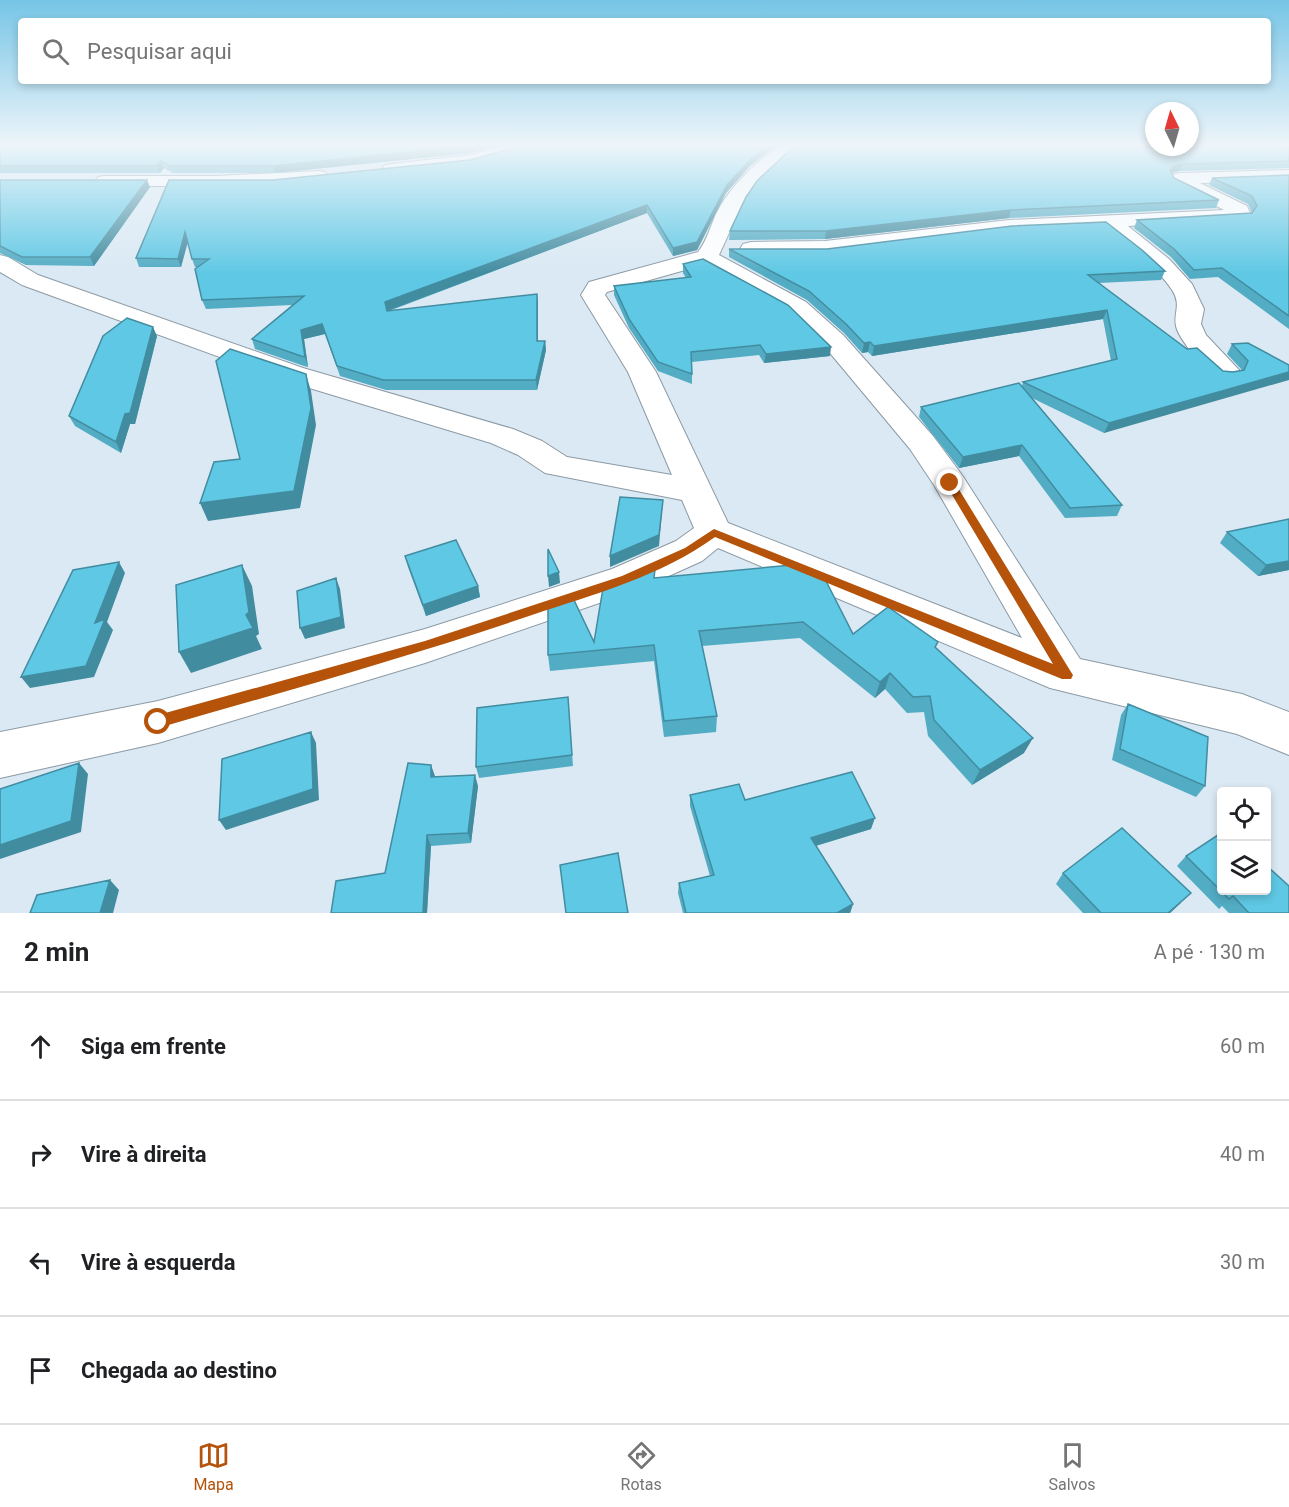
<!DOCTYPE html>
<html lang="pt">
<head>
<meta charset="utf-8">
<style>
  :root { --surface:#fff; --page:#f6f6f6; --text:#202124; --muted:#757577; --line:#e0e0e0; --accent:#b45309 }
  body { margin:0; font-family:Roboto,sans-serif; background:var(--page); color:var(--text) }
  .controls { position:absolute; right:18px; bottom:18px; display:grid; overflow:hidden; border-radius:6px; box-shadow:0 3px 9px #0003 }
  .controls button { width:54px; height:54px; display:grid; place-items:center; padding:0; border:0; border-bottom:2px solid var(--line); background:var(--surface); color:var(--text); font:30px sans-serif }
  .compass { position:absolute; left:1145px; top:102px; width:54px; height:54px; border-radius:50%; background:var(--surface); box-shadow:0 3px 9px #0003; rotate:355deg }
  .stop { position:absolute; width:18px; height:18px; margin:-14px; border:4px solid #b45309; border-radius:50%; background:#fff }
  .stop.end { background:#b45309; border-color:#fff; box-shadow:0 2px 6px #0008 }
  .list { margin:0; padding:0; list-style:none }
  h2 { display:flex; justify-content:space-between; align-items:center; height:78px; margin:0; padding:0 24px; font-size:26px }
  h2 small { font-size:20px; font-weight:400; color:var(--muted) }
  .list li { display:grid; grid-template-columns:39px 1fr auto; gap:18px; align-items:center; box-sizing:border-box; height:108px; padding:0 24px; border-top:2px solid var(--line) }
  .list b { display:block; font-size:22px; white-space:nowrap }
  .list em { font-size:20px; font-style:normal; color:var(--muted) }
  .icon { flex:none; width:33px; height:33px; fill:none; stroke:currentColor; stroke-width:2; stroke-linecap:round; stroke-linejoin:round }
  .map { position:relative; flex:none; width:1289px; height:913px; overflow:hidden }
  .search { position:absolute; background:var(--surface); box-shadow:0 3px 9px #0003; left:18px; right:18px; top:18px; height:66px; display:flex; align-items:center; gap:15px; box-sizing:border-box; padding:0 21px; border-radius:6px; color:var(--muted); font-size:22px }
  .sheet { height:510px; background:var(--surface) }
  nav { display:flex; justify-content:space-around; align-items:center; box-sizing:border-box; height:84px; border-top:2px solid var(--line); background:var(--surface); font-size:16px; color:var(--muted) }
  nav a { display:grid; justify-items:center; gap:3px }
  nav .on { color:var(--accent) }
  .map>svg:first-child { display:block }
</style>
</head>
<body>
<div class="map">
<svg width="1289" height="913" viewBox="0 0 1289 913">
  <rect width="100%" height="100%" fill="#dae9f4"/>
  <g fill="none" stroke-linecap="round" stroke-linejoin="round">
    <g stroke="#8c9aa4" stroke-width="2">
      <path id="minor" d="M 503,146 L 530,146 L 528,149 L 471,165 L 391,174 L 385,173 L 382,169 L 385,165 L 391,164 L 470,155 Z
        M 779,146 L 798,146 L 768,171 L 746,196 L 719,255 L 806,302 L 843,335 L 933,436 L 962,475 L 1080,659 L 1242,694 L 1289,712 L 1289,755 L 1237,734 L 1050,688 L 718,548 L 702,561 L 640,589 L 425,663 L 158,743 L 0,778 L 0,732 L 158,701 L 425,629 L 612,569 L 676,541 L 694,528 L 682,500 L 545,473 L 518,455 L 491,443 L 283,380 L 22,285 L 0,272 L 0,255 L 8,257 L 38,275 L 303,368 L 513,429 L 542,441 L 567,457 L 672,475 L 628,372 L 581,295 L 589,282 L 698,252 C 707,241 710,227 716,214 C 730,186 754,164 779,146 ZM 703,265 L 788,312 L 825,347 L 910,449 L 934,485 L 1022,638 L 728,523 L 656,372 L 605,295 L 607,292 Z
        M 1289,170 L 1289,180 L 1200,183 L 1247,206 L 1251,215 L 1248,219 L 1128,226 L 1169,259 L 1192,284 L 1204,309 L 1201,324 L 1206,335 L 1241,372 L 1237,378 C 1231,380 1225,381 1219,379 C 1207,374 1178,338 1176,326 C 1173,313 1182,305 1172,290 C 1156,265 1126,246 1104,228 L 1009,232 L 825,255 L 751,256 L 743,254 L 740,249 L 743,244 L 751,242 L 825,241 L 1009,220 L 1224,210 L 1172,183 L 1169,179 L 1172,175 L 1180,173 Z
        M 319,171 L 325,172 L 328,176 L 325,180 L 216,186 L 104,186 L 98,185 L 95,181 L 98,177 L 104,176 L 216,176 Z"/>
    </g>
    <use href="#minor" fill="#fff" fill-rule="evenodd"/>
  </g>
  <path fill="#52acc4" d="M 0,146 L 494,146 L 470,153 L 275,173 L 173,173 L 164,168 L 160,173 L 0,173 Z
    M 521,146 L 776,146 L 750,166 L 726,193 L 697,250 L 673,256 L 647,213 L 389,311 L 538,303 L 538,341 L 545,341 L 546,350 L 537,390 L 386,390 L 340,376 L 325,334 L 304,339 L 308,367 L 304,366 L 255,349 L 252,339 L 292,305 L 206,309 L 202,300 L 197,267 L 195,267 L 192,259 L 188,242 L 181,267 L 139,267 L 136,258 L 273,180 L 470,160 Z
    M 1289,146 L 1289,168 L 1180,171 L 1172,173 L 1174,178 L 1219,200 L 1216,208 L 1009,218 L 825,239 L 729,240 L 730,231 Z
    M 1289,175 L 1289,329 L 1218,277 L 1190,279 L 1171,257 L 1134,228 L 1137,220 L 1252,213 L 1248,204 L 1209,185 L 1212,178 Z
    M 0,180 L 150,187 L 94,266 L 26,265 L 0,253 Z
    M 729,249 L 1165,271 L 1161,280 L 1099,283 L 1187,349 L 1223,371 L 1233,372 L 1242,370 L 1227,354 L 1232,344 L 1289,365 L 1104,433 L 1032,398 L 1122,505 L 1117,516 L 1065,518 L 1019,456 L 959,468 L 919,417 L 921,407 L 1022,386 L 1023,382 L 1111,361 L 1103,319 L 872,356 L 868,352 L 862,353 L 844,333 L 807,300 L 729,257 Z
    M 683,264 L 830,356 L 764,363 L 759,355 L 692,362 L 692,384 L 658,371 L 629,328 L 614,295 L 614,286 L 686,278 L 683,273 Z
    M 157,336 L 135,424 L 130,424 L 121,453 L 75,426 L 69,416 Z
    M 1227,532 L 1289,570 L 1258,576 L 1220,543 Z
    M 405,556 L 478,586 L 480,597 L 426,616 L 408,567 Z
    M 655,578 L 853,634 L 936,648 L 1024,753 L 972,785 L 928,736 L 924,712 L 907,713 L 885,689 L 875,698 L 800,638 L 702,646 L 717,716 L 716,732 L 664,737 L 654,661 L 550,671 L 548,655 L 594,642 Z
    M 568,697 L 573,766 L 479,778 L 476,767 Z
    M 1128,704 L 1205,786 L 1196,797 L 1112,760 L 1121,715 Z
    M 435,777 L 478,786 L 471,843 L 431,846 L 427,913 L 331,913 L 385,873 Z
    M 690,795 L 745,800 L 871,829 L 816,846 L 853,904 L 850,913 L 683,913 L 678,893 L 679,883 L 710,876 L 690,806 Z
    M 1186,856 L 1289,913 L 1229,913 L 1222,906 L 1219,909 L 1177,866 Z
    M 1063,873 L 1181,903 L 1170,913 L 1083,913 L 1056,884 Z"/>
  <path fill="#428ca0" d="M 467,146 L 494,146 L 470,153 L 275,173 L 273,166 Z
    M 768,146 L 776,146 L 750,166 L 726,193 L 697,250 L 673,256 L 673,248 L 727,185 L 751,159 Z
    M 161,161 L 164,168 L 160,173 L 157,166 Z
    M 1183,164 L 1180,171 L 1171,173 L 1170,170 L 1174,166 Z
    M 147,180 L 150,187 L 94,266 L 90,257 Z
    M 647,205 L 647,213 L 387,311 L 385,302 Z
    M 1011,210 L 1009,218 L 825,239 L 826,231 Z
    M 185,232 L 188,240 L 181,267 L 178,259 Z
    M 537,294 L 538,303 L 538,351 L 537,341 Z
    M 1107,310 L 1103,319 L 872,356 L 874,346 Z
    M 322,324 L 325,334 L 304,339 L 308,367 L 305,357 L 301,330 Z
    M 153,327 L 157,336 L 135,424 L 130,424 L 121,453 L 116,442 Z
    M 545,341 L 546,350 L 537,390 L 536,380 Z
    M 870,342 L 868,352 L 862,353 L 864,343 Z
    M 831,347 L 830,356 L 764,363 L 766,354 Z
    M 1289,372 L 1289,380 L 1104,433 L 1109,423 Z
    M 306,374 L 311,391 L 316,425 L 300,508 L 208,521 L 200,503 L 294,491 Z
    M 1022,445 L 1019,456 L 959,468 L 963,457 Z
    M 663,500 L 659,546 L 610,567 L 610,556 Z
    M 1289,561 L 1289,570 L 1258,576 L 1266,565 Z
    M 119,562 L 125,573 L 107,622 L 113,630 L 94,677 L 30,688 L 21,677 L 95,623 Z
    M 242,565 L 252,586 L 259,634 L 256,636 L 262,649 L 191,673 L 179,652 L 246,615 Z
    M 559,572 L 560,583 L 549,587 L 548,576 Z
    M 336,578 L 340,589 L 345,628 L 305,639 L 300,628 Z
    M 478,586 L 480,597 L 426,616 L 423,605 Z
    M 890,673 L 885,689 L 875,698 L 880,682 Z
    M 311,732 L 316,743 L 319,800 L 226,830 L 219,820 Z
    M 1033,738 L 1024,753 L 972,785 L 980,770 Z
    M 79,763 L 88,774 L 81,832 L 0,859 L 0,845 Z
    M 431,765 L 435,776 L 434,788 L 431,777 Z
    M 475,775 L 478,786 L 471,843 L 468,833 Z
    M 875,818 L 871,829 L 808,848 L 811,838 Z
    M 427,835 L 431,846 L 427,913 L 423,913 Z
    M 110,880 L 119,890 L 113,913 L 100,913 Z
    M 1191,893 L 1170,913 L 1168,913 Z
    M 853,904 L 850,913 L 837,913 Z"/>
  <path fill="#5fc8e4" stroke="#428ca0" stroke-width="1.5" d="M 0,146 L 467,146 L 273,166 L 170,166 L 161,161 L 157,166 L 0,166 Z
    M 521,146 L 768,146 L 751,159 L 727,185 L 697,242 L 673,248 L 647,205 L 385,302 L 387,311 L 537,294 L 537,341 L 545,341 L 536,380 L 383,380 L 337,366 L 322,324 L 301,330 L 305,357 L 301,356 L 252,339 L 304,296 L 202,300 L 195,269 L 209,259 L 192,259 L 185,232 L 178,259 L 136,258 L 169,180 L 273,180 L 470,160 Z
    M 794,146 L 1154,146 L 1154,147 L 1289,146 L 1289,161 L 1183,164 L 1174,166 L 1170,170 L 1174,178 L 1219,200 L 1011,210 L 826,231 L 730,231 L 746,197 L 757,181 Z
    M 1289,175 L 1289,316 L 1222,268 L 1194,270 L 1174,249 L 1137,220 L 1252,213 L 1257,206 L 1252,196 L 1212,178 Z
    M 0,180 L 147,180 L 90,257 L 22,257 L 0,246 Z
    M 1106,222 L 1142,250 L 1165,271 L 1088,275 L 1187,349 L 1197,348 L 1223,371 L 1233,372 L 1244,370 L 1248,361 L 1232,344 L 1248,343 L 1289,365 L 1289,372 L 1109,423 L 1023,382 L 1117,359 L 1107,310 L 874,346 L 870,342 L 864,343 L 846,324 L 809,291 L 729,249 L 827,249 L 1012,226 Z
    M 703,259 L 788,305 L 831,347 L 766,354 L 760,345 L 691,352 L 692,374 L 658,362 L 629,319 L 614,286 L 691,277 L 683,264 Z
    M 127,318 L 153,327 L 130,413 L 125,414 L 116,442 L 69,416 L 103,336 Z
    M 230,349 L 306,374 L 311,408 L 294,491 L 200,503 L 214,462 L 240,459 L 216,361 Z
    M 1019,383 L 1122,505 L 1070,508 L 1022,445 L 963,457 L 921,407 Z
    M 620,497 L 663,500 L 659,535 L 610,556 Z
    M 1289,519 L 1289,561 L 1266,565 L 1227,532 Z
    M 456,540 L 478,586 L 423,605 L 405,556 Z
    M 548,549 L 559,572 L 548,576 Z
    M 119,562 L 95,623 L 105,619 L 86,666 L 21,677 L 73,570 Z
    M 242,565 L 249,612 L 246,615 L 253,628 L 179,652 L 176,585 Z
    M 792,565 L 825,579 L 853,634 L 888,607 L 938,642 L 935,647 L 1033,738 L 980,770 L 934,720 L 930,696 L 913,697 L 890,673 L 880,682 L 803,622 L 699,631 L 717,716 L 664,721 L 654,645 L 548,655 L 548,607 L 573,598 L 594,642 L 603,588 L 655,569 L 654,578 Z
    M 336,578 L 341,617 L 300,628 L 297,591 Z
    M 568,697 L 572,755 L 476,767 L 477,708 Z
    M 1128,704 L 1208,737 L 1205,786 L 1120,749 Z
    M 311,732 L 313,789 L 219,820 L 222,759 Z
    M 79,763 L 71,821 L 0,845 L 0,789 Z
    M 408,763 L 431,765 L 431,777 L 475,775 L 468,833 L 427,835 L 423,913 L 331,913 L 336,881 L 385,873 Z
    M 852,772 L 875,818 L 811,838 L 853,904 L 837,913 L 686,913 L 679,883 L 714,875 L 690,795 L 739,784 L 745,800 Z
    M 1122,828 L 1191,893 L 1168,913 L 1101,913 L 1063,873 Z
    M 1221,833 L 1221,891 L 1266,891 L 1266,865 L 1289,886 L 1289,913 L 1249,913 L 1233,896 L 1229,899 L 1186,856 Z
    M 618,853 L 628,913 L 566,913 L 560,865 Z
    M 110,880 L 100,913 L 30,913 L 37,895 Z"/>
  <linearGradient id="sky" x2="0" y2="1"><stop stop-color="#76c5e6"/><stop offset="0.53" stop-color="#eef5fa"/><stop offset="1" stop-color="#eef5fa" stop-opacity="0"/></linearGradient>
  <rect width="1289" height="274" fill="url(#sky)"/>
  <path fill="#b45309" d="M 950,480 L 955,483 L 1071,672 L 1073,675 L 1071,679 L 1062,679 L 715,537 C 661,576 595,594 532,615 C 408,657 283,692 158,728 L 153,726 L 151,722 L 153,717 L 158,715 L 425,641 L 622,576 L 685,548 L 714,529 L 1053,664 L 945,483 Z"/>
</svg>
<div class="controls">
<button><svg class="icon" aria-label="locate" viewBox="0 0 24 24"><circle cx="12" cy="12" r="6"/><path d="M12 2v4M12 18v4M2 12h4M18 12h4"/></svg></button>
<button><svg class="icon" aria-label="layers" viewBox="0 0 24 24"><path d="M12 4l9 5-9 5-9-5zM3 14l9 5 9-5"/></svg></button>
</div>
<svg class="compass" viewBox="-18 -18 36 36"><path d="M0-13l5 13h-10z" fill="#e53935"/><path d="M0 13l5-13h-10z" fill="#757577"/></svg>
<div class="stop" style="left:158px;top:722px"></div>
<div class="stop end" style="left:950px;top:483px"></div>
<div class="search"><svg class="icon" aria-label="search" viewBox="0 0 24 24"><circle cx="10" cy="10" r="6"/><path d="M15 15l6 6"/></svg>Pesquisar aqui</div>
</div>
<section class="sheet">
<h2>2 min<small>A pé · 130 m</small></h2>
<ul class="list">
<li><svg class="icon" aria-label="ahead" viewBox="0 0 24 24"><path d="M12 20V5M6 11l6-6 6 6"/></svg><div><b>Siga em frente</b></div><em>60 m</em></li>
<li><svg class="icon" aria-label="right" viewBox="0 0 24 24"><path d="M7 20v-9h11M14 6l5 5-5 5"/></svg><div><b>Vire à direita</b></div><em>40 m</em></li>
<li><svg class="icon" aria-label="left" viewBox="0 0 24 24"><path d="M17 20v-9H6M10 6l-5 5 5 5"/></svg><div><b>Vire à esquerda</b></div><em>30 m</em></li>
<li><svg class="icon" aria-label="arrive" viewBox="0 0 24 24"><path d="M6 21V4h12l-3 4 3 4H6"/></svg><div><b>Chegada ao destino</b></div></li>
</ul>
</section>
<nav>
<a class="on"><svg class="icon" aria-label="map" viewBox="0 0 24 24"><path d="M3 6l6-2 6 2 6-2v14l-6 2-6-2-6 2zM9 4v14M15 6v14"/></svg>Mapa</a>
<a><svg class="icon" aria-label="directions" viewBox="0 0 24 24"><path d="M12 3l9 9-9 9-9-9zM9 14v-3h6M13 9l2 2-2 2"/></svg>Rotas</a>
<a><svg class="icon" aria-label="saved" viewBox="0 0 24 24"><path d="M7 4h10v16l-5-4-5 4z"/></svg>Salvos</a>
</nav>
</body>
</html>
